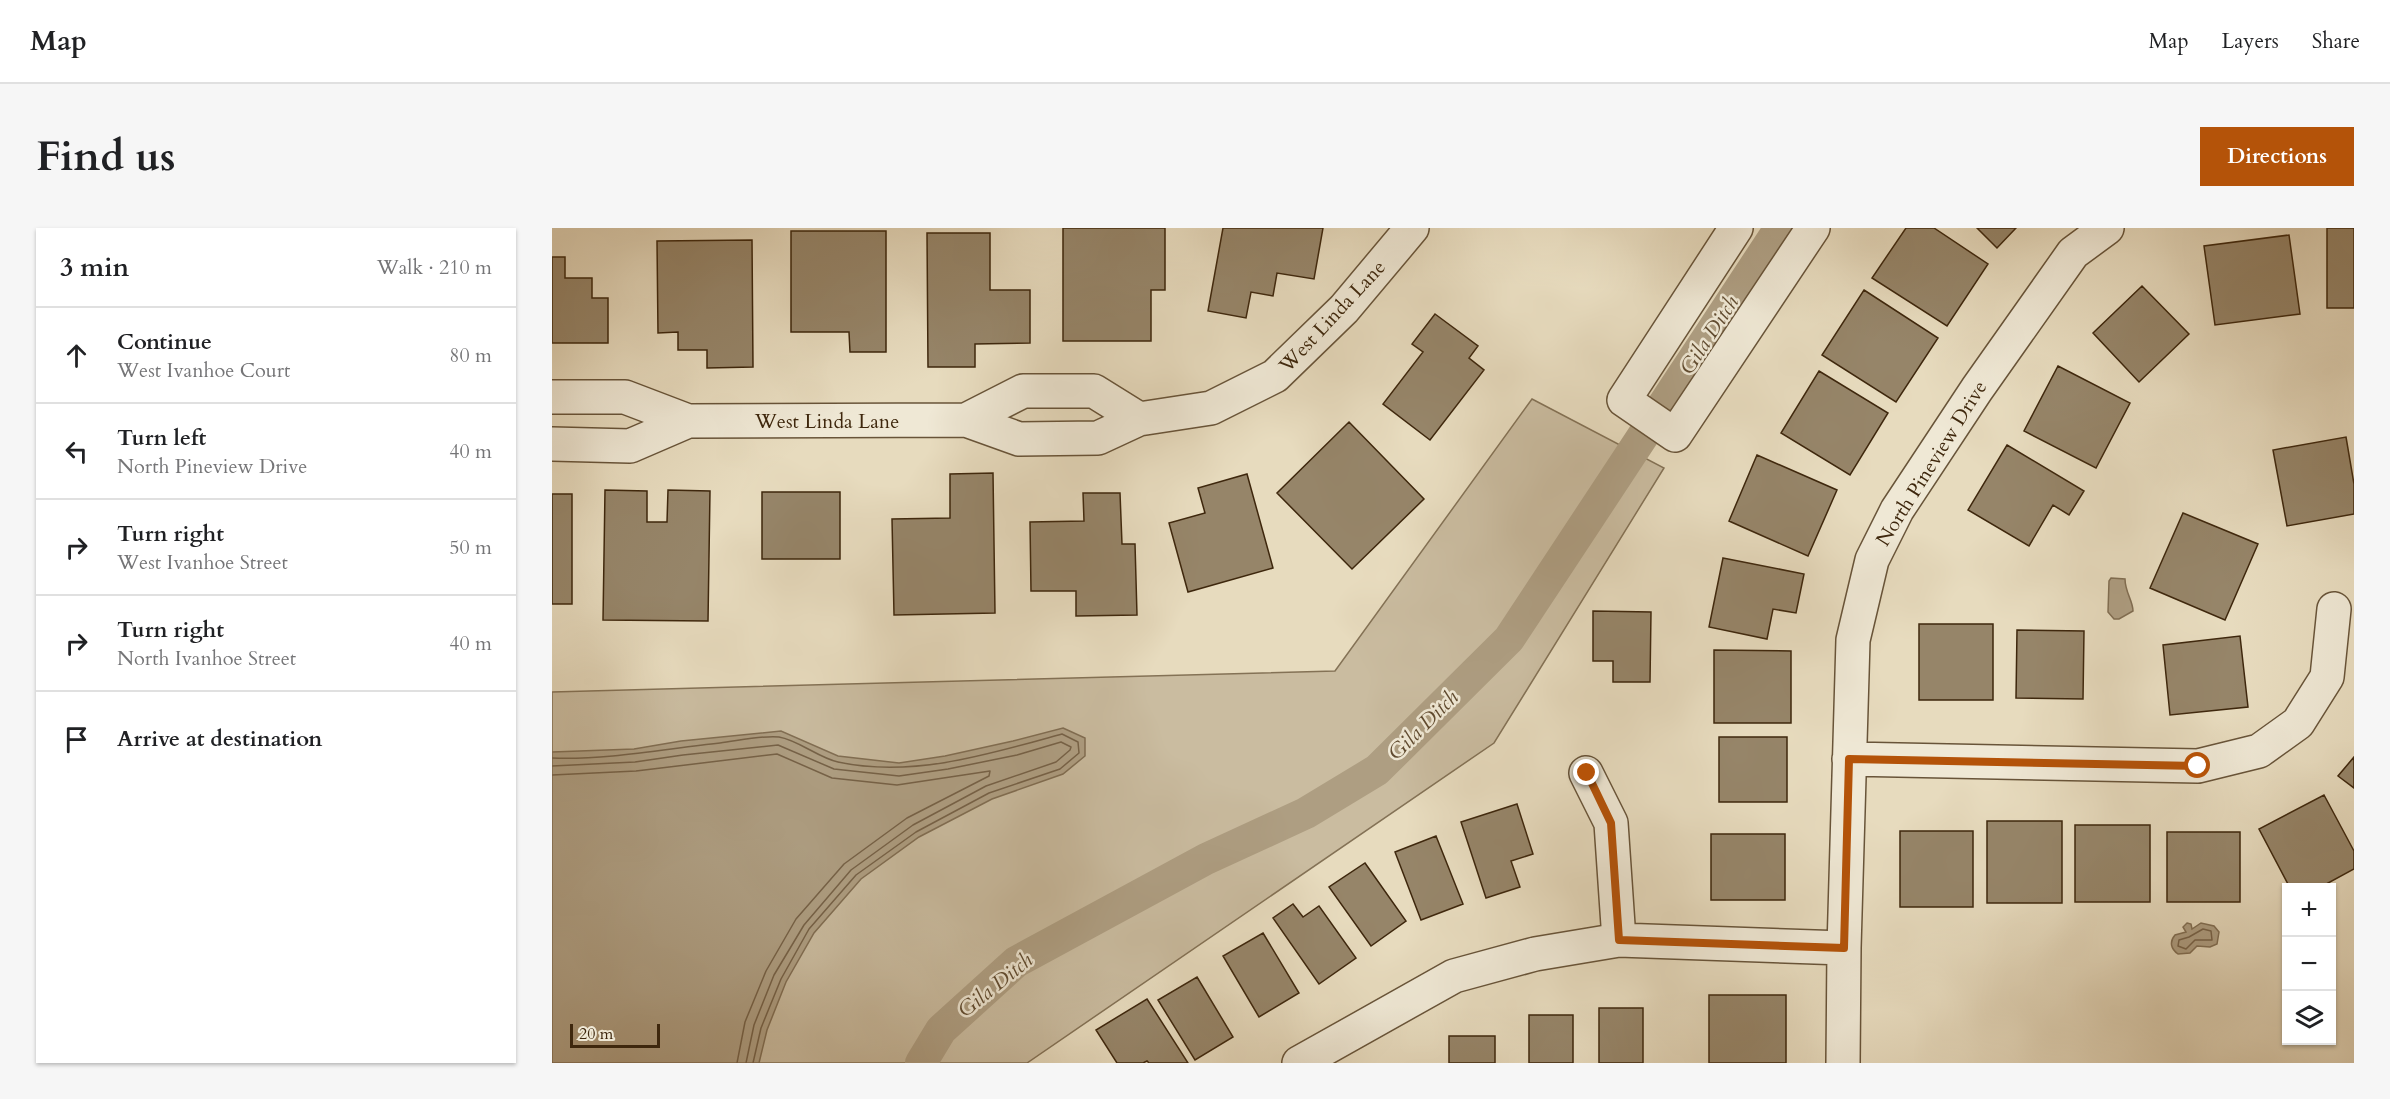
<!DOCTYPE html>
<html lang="en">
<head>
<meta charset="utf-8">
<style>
  :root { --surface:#fff; --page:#f6f6f6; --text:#202124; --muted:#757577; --line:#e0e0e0; --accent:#b45309 }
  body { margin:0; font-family:Cardo,serif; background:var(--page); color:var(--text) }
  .controls { position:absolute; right:18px; bottom:18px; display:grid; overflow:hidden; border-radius:0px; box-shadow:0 2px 4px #0004 }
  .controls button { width:54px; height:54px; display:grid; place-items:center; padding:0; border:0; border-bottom:2px solid var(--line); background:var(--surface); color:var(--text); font:30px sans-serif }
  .scale { position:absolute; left:18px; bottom:15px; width:90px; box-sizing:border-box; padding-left:6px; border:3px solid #3e270d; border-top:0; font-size:16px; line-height:21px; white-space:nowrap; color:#3e270d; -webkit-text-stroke:4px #efe8d5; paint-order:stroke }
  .stop { position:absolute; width:18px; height:18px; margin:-14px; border:4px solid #b45309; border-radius:50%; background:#fff }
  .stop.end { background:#b45309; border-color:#fff; box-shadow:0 2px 6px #0008 }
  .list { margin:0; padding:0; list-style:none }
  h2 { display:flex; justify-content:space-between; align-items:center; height:78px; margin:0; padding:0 24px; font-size:26px }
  h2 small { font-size:20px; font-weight:400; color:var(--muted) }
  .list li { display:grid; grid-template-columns:39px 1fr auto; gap:18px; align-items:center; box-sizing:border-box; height:96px; padding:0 24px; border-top:2px solid var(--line) }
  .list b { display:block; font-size:22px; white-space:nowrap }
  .list p { margin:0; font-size:20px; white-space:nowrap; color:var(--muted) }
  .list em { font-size:20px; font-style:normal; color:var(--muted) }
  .icon { flex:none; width:33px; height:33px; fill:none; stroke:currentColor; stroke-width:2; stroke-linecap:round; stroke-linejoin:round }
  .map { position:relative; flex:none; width:1802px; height:835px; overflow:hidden; border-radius:0px }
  header { display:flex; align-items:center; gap:36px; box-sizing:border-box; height:84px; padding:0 30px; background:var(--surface); border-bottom:2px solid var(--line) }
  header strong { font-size:28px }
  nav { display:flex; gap:33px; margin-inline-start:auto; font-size:21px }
  .intro { display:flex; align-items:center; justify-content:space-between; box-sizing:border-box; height:144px; padding:0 36px }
  h1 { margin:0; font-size:42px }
  .button { padding:15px 27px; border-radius:0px; background:var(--accent); color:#fff; font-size:21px; font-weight:700 }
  main { display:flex; gap:36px; padding:0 36px }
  aside { flex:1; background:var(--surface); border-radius:0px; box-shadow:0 2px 4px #0004 }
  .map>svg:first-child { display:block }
</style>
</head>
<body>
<header>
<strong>Map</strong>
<nav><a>Map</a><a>Layers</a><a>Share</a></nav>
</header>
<div class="intro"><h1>Find us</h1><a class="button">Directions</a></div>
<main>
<aside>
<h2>3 min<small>Walk · 210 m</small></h2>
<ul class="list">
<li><svg class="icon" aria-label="ahead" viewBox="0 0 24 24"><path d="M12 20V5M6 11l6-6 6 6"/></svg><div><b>Continue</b><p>West Ivanhoe Court</p></div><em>80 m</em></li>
<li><svg class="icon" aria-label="left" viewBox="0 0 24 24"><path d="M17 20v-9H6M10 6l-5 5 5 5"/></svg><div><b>Turn left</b><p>North Pineview Drive</p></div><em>40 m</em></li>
<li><svg class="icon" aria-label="right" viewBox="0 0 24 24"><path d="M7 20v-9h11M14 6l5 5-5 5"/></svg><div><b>Turn right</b><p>West Ivanhoe Street</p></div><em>50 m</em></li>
<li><svg class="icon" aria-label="right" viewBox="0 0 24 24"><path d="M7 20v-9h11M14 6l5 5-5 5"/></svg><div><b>Turn right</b><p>North Ivanhoe Street</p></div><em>40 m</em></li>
<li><svg class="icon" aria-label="arrive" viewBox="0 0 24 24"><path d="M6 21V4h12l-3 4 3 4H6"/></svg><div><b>Arrive at destination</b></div></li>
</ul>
</aside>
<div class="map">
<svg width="1802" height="835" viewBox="0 0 1802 835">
  <rect width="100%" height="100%" fill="#e7dbbe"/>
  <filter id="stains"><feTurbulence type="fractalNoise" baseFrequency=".00333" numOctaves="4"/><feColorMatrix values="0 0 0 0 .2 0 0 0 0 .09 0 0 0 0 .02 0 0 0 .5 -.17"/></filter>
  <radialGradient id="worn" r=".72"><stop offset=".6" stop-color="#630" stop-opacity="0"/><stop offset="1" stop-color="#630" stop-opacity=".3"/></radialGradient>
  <path fill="#cabca0" stroke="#847256" stroke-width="1.5" d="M 980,171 L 1112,240 L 942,515 L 475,835 L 0,835 L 0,464 L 783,443 Z"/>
  <path fill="#ae9e82" stroke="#816e53" stroke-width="1.5" d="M 1559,350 L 1573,351 C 1573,364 1581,373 1581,383 L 1567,391 L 1562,391 L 1556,384 L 1557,353 Z
    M 511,500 L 533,510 L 533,528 L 511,546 L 440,571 L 367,609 L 309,651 L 262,705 L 234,754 L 215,802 L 207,835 L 0,835 L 0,524 L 82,521 L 129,513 L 229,503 L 286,528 L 347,535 L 393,528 L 461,513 Z
    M 1635,695 L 1639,696 L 1640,701 L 1649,695 L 1662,698 L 1667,704 L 1665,716 L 1658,719 L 1645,718 L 1638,725 L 1626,726 C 1619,721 1617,714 1623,707 L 1634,704 L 1631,699 Z"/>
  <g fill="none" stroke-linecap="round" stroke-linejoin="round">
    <path stroke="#766248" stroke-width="1.5" d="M 0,530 C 56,532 112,521 168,515 C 185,513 211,507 227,509 C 246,512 267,530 286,534 C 361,550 438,526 510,506 L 526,514 L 527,525 L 508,541 L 437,565 L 364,604 L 304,647 L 257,701 L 229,751 L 209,800 L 201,835
      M 0,538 L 83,534 L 131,527 L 226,517 L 282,541 L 347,548 L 396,541 L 465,527 L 509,514 L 519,519 L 518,522 L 504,534 L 434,558 L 361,597 L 299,642 L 252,697 L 222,747 L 202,797 L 194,835
      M 0,547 L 84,543 L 225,526 L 280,550 L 345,557 L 438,543 L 437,548 L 355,590 L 292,636 L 244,691 L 214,743 L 193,794 L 185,835
      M 1651,701 L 1659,703 L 1660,712 L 1643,712 L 1634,721 L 1626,718 L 1627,712 L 1637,709 Z"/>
    <path stroke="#ae9e82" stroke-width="32" d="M 369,835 L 389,802 L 464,734 L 654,631 L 754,585 L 825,542 L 957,411 L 1228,0"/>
  </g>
  <path fill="#968569" stroke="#3e270d" stroke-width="1.5" d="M 511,0 L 613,0 L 613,62 L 599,62 L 599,113 L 511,113 Z
    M 671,0 L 771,0 L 762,51 L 725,45 L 721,68 L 699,64 L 694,90 L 656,83 Z
    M 1354,0 L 1382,0 L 1436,36 L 1395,98 L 1320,50 Z
    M 1425,0 L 1464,0 L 1445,20 Z
    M 1775,0 L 1802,0 L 1802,80 L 1775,80 Z
    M 239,3 L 334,3 L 334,124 L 298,124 L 297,104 L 239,104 Z
    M 375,5 L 438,5 L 438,62 L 478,62 L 478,115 L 423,116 L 423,139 L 376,139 Z
    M 1737,7 L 1748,86 L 1663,97 L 1652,18 Z
    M 200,12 L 201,139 L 155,140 L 155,122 L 126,122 L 126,104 L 106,105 L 105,13 Z
    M 0,29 L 13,29 L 13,50 L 40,50 L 40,70 L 56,70 L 56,115 L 0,115 Z
    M 1590,58 L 1637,106 L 1587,154 L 1541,105 Z
    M 1312,62 L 1386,110 L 1344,174 L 1270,127 Z
    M 883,86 L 926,118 L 917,130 L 932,142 L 878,212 L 831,176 L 871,124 L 860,116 Z
    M 1506,138 L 1578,175 L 1544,240 L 1472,203 Z
    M 1267,143 L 1336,185 L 1298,247 L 1229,205 Z
    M 797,194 L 872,271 L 800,341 L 725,265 Z
    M 1794,209 L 1802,256 L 1802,286 L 1735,298 L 1721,222 Z
    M 1455,217 L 1532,263 L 1517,287 L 1501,277 L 1477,318 L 1416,282 Z
    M 1205,227 L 1285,262 L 1256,328 L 1177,293 Z
    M 441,245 L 443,385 L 342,387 L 340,291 L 398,290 L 398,246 Z
    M 695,246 L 721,340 L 636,364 L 617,295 L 653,285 L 646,260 Z
    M 53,262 L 95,263 L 95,294 L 115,294 L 116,262 L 158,263 L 156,393 L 51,392 Z
    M 210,264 L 288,264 L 288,331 L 210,331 Z
    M 531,265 L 568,265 L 570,316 L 583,316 L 585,387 L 524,388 L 524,363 L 479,363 L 478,294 L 532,293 Z
    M 0,266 L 20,266 L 20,376 L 0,376 Z
    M 1631,285 L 1706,316 L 1673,392 L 1598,360 Z
    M 1171,330 L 1252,346 L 1244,385 L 1221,381 L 1215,411 L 1157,399 Z
    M 1041,383 L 1099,384 L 1098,454 L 1061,454 L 1061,433 L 1041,433 Z
    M 1367,396 L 1441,396 L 1441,472 L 1367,472 Z
    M 1465,402 L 1532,403 L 1531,471 L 1464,470 Z
    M 1688,408 L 1696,479 L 1618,487 L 1611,417 Z
    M 1162,422 L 1239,423 L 1239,495 L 1162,495 Z
    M 1167,509 L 1235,509 L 1235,574 L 1167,574 Z
    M 1802,529 L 1802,560 L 1786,548 Z
    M 1772,567 L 1802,623 L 1802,641 L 1767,660 L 1738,660 L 1707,601 Z
    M 965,576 L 981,626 L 959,633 L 968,659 L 934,670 L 909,594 Z
    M 1435,593 L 1510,593 L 1510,675 L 1435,675 Z
    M 1523,597 L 1598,597 L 1598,674 L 1523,674 Z
    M 1348,603 L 1421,603 L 1421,679 L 1348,679 Z
    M 1615,604 L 1688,604 L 1688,674 L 1615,674 Z
    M 1159,606 L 1233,606 L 1233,672 L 1159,672 Z
    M 884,608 L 911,676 L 869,692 L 843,624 Z
    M 813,635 L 854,693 L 819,718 L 777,659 Z
    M 741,676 L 751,689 L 767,678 L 804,730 L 767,756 L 721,690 Z
    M 711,705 L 747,765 L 707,789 L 671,728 Z
    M 645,749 L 681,809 L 643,832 L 606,772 Z
    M 1157,767 L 1234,767 L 1234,835 L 1157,835 Z
    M 595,771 L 636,835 L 597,835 L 595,833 L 591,835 L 565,835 L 544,802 Z
    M 1047,780 L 1091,780 L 1091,835 L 1047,835 Z
    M 977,787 L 1021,787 L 1021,835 L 977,835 Z
    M 897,808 L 943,808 L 943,835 L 897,835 Z"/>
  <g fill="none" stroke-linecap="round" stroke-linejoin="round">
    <g stroke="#685439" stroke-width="36">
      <path id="minor" d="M 1184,0 L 1072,172 L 1123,207 L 1261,0
        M 0,169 L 73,169 L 136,193 L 414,192 L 467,211 L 546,210 L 587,191 L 659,180 L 723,148 L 792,81 L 860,0
        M 414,192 L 471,163 L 542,163 L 587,191
        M 0,216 L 78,218 L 136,193
        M 1297,531 L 1646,538 L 1707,523 L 1746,495 L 1775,449 L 1782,381
        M 1034,545 L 1059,595 L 1067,712
        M 747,835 L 902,748 L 983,726 L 1067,712 L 1292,720
        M 1291,835 L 1292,720 L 1301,412 L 1320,332 L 1345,282 L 1425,161 L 1521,25 L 1555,0"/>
    </g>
    <use href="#minor" stroke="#efe8d5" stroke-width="33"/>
  </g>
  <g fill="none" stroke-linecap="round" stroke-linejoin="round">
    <path stroke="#b45309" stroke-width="8" d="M 1035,545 L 1059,595 L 1067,712 L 1292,720 L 1297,531 L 1646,538"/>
  </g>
  <g text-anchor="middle" stroke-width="5" stroke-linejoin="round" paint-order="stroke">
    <g font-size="20" fill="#3e270d" stroke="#efe8d5">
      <text transform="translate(780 88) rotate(-47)" y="7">West Linda Lane</text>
      <text x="275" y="200">West Linda Lane</text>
      <text transform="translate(1379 235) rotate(-58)" y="7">North Pineview Drive</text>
    </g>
    <g font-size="21" font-style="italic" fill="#604b30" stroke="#efe8d5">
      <text transform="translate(1157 107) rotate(-57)" y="7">Gila Ditch</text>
      <text transform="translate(871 497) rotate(-45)" y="7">Gila Ditch</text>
      <text transform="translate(443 757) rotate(-39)" y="7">Gila Ditch</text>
    </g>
  </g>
  <rect width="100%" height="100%" filter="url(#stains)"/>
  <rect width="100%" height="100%" fill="url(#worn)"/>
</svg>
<div class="controls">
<button>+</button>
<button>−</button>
<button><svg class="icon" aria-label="layers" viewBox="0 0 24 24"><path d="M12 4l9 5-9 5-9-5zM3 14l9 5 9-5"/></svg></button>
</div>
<div class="scale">20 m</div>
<div class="stop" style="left:1646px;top:538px"></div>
<div class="stop end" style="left:1035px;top:545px"></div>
</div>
</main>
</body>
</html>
